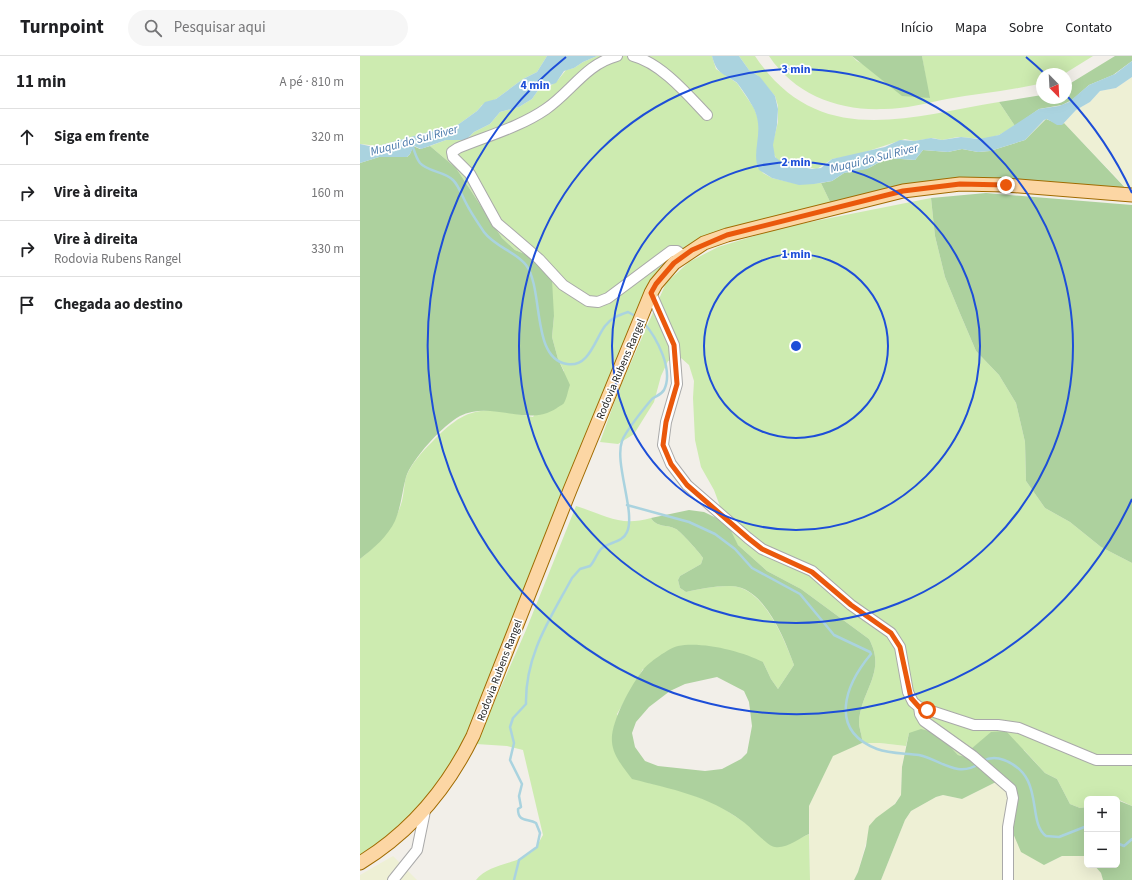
<!DOCTYPE html>
<html lang="pt">
<head>
<meta charset="utf-8">
<style>
  :root { --surface:#fff; --page:#f6f6f6; --text:#202124; --muted:#757577; --line:#e0e0e0 }
  body { margin:0; font-family:"Source Sans 3",sans-serif; background:var(--page); color:var(--text) }
  .controls { position:absolute; right:12px; bottom:12px; display:grid; overflow:hidden; border-radius:6px; box-shadow:0 4px 16px #0002 }
  .controls button { width:36px; height:36px; display:grid; place-items:center; padding:0; border:0; border-bottom:1px solid var(--line); background:var(--surface); color:var(--text); font:20px sans-serif }
  .compass { position:absolute; left:676px; top:12px; width:36px; height:36px; border-radius:50%; background:var(--surface); box-shadow:0 4px 16px #0002; rotate:156deg }
  .stop { position:absolute; width:12px; height:12px; margin:-9px; border:3px solid #ea580c; border-radius:50%; background:#fff }
  .stop.end { background:#ea580c; border-color:#fff; box-shadow:0 1px 4px #0008 }
  .list { margin:0; padding:0; list-style:none }
  h2 { display:flex; justify-content:space-between; align-items:center; height:52px; margin:0; padding:0 16px; font-size:17px }
  h2 small { font-size:13px; font-weight:400; color:var(--muted) }
  .list li { display:grid; grid-template-columns:26px 1fr auto; gap:12px; align-items:center; box-sizing:border-box; height:56px; padding:0 16px; border-top:1px solid var(--line) }
  .list b { display:block; font-size:15px; white-space:nowrap }
  .list p { margin:0; font-size:13px; white-space:nowrap; color:var(--muted) }
  .list em { font-size:13px; font-style:normal; color:var(--muted) }
  .icon { flex:none; width:22px; height:22px; fill:none; stroke:currentColor; stroke-width:2; stroke-linecap:round; stroke-linejoin:round }
  .map { position:relative; flex:none; width:772px; height:824px; overflow:hidden }
  header { display:flex; align-items:center; gap:24px; box-sizing:border-box; height:56px; padding:0 20px; background:var(--surface); border-bottom:1px solid var(--line) }
  header strong { font-size:19px }
  nav { display:flex; gap:22px; margin-inline-start:auto; font-size:14px }
  .search { width:280px; height:36px; background:var(--page); display:flex; align-items:center; gap:10px; box-sizing:border-box; padding:0 14px; border-radius:22px; color:var(--muted); font-size:15px }
  main { display:flex }
  aside { flex:1; background:var(--surface) }
  .map>svg:first-child { display:block }
</style>
</head>
<body>
<header>
<strong>Turnpoint</strong>
<div class="search"><svg class="icon" aria-label="search" viewBox="0 0 24 24"><circle cx="10" cy="10" r="6"/><path d="M15 15l6 6"/></svg>Pesquisar aqui</div>
<nav><a>Início</a><a>Mapa</a><a>Sobre</a><a>Contato</a></nav>
</header>
<main>
<aside>
<h2>11 min<small>A pé · 810 m</small></h2>
<ul class="list">
<li><svg class="icon" aria-label="ahead" viewBox="0 0 24 24"><path d="M12 20V5M6 11l6-6 6 6"/></svg><div><b>Siga em frente</b></div><em>320 m</em></li>
<li><svg class="icon" aria-label="right" viewBox="0 0 24 24"><path d="M7 20v-9h11M14 6l5 5-5 5"/></svg><div><b>Vire à direita</b></div><em>160 m</em></li>
<li><svg class="icon" aria-label="right" viewBox="0 0 24 24"><path d="M7 20v-9h11M14 6l5 5-5 5"/></svg><div><b>Vire à direita</b><p>Rodovia Rubens Rangel</p></div><em>330 m</em></li>
<li><svg class="icon" aria-label="arrive" viewBox="0 0 24 24"><path d="M6 21V4h12l-3 4 3 4H6"/></svg><div><b>Chegada ao destino</b></div></li>
</ul>
</aside>
<div class="map">
<svg width="772" height="824" viewBox="0 0 772 824">
  <rect width="100%" height="100%" fill="#f2efe9"/>
  <path fill="#eef0d5" d="M 772,21 L 772,138 L 704,67 L 716,54 L 730,46 L 740,35 L 756,32 Z
    M 502,687 L 520,687 L 546,690 L 542,711 L 541,739 L 506,787 L 498,816 L 494,824 L 450,824 L 449,750 L 473,699 Z
    M 638,725 L 648,738 L 684,809 L 702,800 L 726,799 L 727,809 L 734,809 L 741,817 L 743,824 L 521,824 L 545,764 L 551,755 L 576,741 L 583,739 L 602,743 Z
    M 33,800 L 57,824 L 0,824 L 0,819 Z"/>
  <path fill="#cdebb0" d="M 0,0 L 187,0 L 177,16 L 163,23 L 136,43 L 122,49 L 117,55 L 92,73 L 69,76 L 18,90 L 0,88 Z
    M 237,0 L 352,0 L 356,13 L 377,27 L 394,52 L 400,68 L 397,106 L 403,117 L 412,122 L 438,128 L 461,127 L 472,150 L 452,154 L 310,206 L 97,702 L 52,765 L 0,804 L 0,503 C 20,487 35,470 42,445 C 44,437 44,428 46,421 C 51,408 62,396 72,386 C 109,347 123,352 173,361 L 204,315 L 198,303 L 192,281 L 194,260 L 175,202 L 155,194 L 142,182 L 96,112 L 70,90 L 86,84 L 106,84 L 114,76 L 130,68 L 140,56 L 159,51 L 172,43 L 179,33 L 189,31 L 198,24 L 206,14 L 214,12 L 223,6 Z
    M 379,0 L 395,0 C 458,94 547,61 639,46 L 655,70 L 639,79 L 625,83 L 598,81 L 582,84 L 573,82 L 554,85 L 545,83 L 496,99 L 472,103 L 457,113 L 425,108 L 418,105 L 413,97 L 413,86 L 418,66 L 418,50 L 415,40 L 397,19 L 389,14 Z
    M 409,0 L 492,0 L 497,5 L 569,42 L 562,0 L 733,0 L 704,18 L 682,18 L 682,27 L 674,29 C 645,35 616,38 587,43 C 567,47 545,53 524,53 C 479,55 435,39 409,0 Z
    M 571,142 L 575,180 L 585,221 L 599,255 L 616,295 L 639,319 L 656,347 L 665,386 L 666,425 L 685,452 L 710,466 L 741,491 L 772,507 L 772,750 L 757,743 L 745,741 L 743,743 L 727,743 L 727,751 L 720,752 L 710,748 L 697,723 L 685,717 L 664,694 L 618,688 L 611,693 L 606,701 L 598,699 L 593,694 L 549,677 L 546,690 L 520,687 L 502,687 C 503,681 499,673 499,666 C 501,634 527,616 509,583 L 441,533 L 407,515 L 378,489 L 370,477 L 354,434 L 341,411 L 335,384 L 333,342 L 334,325 L 329,309 L 321,302 L 308,305 L 301,320 L 294,346 L 274,378 L 258,388 L 240,386 L 258,336 L 306,227 L 329,206 L 358,191 L 420,172 Z
    M 216,450 C 246,459 259,471 291,462 C 297,472 307,468 316,473 C 320,475 341,498 343,502 L 341,508 L 320,520 L 318,524 L 320,532 L 326,536 C 340,533 365,528 378,531 C 406,538 425,585 434,609 L 418,633 L 411,623 L 403,606 L 283,613 L 257,658 L 289,727 L 313,732 L 355,747 L 390,770 L 408,787 L 426,789 L 449,778 L 450,824 L 116,824 C 129,807 157,809 173,795 C 177,791 180,784 183,779 L 163,694 L 147,690 L 116,688 L 166,574 Z"/>
  <path fill="#add19e" fill-rule="evenodd" d="M 492,0 L 562,0 L 570,42 L 542,40 Z
    M 755,0 L 772,0 L 772,5 L 753,19 L 729,29 L 712,44 L 702,49 L 679,53 L 655,70 L 639,46 L 682,39 L 682,42 L 706,42 L 706,30 Z
    M 686,63 L 701,69 L 704,67 L 771,138 L 626,126 L 472,150 L 461,127 L 472,125 L 484,117 L 509,112 L 527,102 L 555,104 L 563,94 L 588,96 L 602,93 L 618,96 L 630,95 L 665,84 Z
    M 53,90 L 60,93 L 70,90 L 96,112 L 142,182 L 155,194 L 175,202 L 192,224 L 194,260 L 192,281 L 198,303 L 210,329 C 208,334 207,342 204,347 C 203,349 199,350 197,352 C 167,372 132,344 100,360 C 83,369 52,403 46,421 C 42,436 41,451 35,465 C 28,480 13,493 0,503 L 0,107 L 19,101 L 47,101 L 50,98 Z
    M 626,137 L 772,149 L 772,507 L 741,491 L 710,466 L 685,452 L 666,425 L 665,386 L 656,347 L 639,319 L 616,295 L 599,255 L 585,221 L 575,180 L 571,142 Z
    M 329,454 L 344,456 L 367,467 L 378,489 L 407,515 L 441,533 L 509,583 C 527,616 501,634 499,666 C 499,673 503,681 502,687 L 473,700 L 449,750 L 449,778 C 440,782 426,793 415,791 C 407,790 390,770 382,765 C 349,740 311,733 272,723 C 264,712 253,700 252,686 C 250,667 271,629 283,614 C 288,607 309,592 318,590 C 341,585 382,595 403,606 L 411,623 L 418,633 L 434,609 C 425,584 407,538 378,531 C 365,528 340,533 326,536 L 320,532 L 318,524 L 320,520 L 341,508 L 343,502 C 341,498 320,475 316,473 C 307,468 297,472 291,462 ZM 357,621 L 384,635 L 389,646 L 392,670 L 387,697 L 381,703 L 362,713 L 345,715 L 298,710 L 285,705 L 275,691 L 272,677 L 276,666 L 289,651 L 310,635 L 325,628 Z
    M 561,673 L 577,677 L 598,699 L 606,701 L 611,693 L 631,676 L 646,675 L 685,717 L 697,723 L 710,748 L 720,752 L 727,751 L 727,800 L 702,800 L 684,809 L 661,796 L 647,763 L 648,738 L 638,725 L 602,743 L 583,739 L 576,741 L 551,755 L 545,764 L 521,824 L 494,824 L 498,816 L 506,790 L 509,770 L 516,762 L 535,748 L 541,739 L 542,711 L 549,677 Z
    M 757,744 L 772,750 L 772,824 L 743,824 L 741,817 L 734,809 L 757,809 Z"/>
  <path fill="#aad3df" d="M 187,0 L 237,0 L 223,6 L 214,12 L 204,15 L 196,27 L 179,33 L 172,43 L 159,51 L 140,56 L 130,68 L 114,76 L 106,84 L 86,84 L 61,93 L 54,90 L 50,98 L 47,101 L 19,101 L 0,107 L 0,88 L 9,90 L 18,90 L 69,76 L 92,73 L 117,55 L 125,46 L 136,43 L 163,23 L 177,16 Z
    M 352,0 L 379,0 L 389,14 L 400,21 L 415,40 L 418,53 L 417,69 L 413,89 L 415,101 L 423,107 L 452,113 L 461,112 L 472,103 L 525,91 L 540,84 L 554,85 L 571,82 L 582,84 L 601,81 L 619,83 L 639,79 L 679,53 L 699,50 L 709,46 L 729,29 L 755,18 L 772,5 L 772,21 L 756,32 L 740,35 L 730,46 L 716,54 L 702,69 L 697,69 L 687,63 L 684,64 L 665,84 L 630,95 L 618,96 L 602,93 L 588,96 L 563,94 L 555,104 L 527,102 L 507,113 L 484,117 L 472,125 L 454,128 L 439,129 L 412,122 L 399,114 C 390,95 406,75 393,51 C 391,47 379,28 376,26 C 361,16 357,18 352,0 Z"/>
  <g fill="none" stroke-linecap="round" stroke-linejoin="round">
    <path stroke="#aad3df" stroke-width="2.5" d="M 52,88 C 54,94 56,102 60,107 C 68,116 84,115 93,124 C 99,130 102,140 106,147 C 111,157 118,167 124,176 C 135,191 155,195 166,209 C 184,233 171,303 207,308 C 229,312 235,283 245,270 C 251,262 259,259 268,256 L 277,261
      M 267,449 L 329,466 L 355,478 L 375,493 L 392,512 L 440,538 L 474,579 L 510,596 L 511,598 C 485,629 468,674 517,693 C 530,698 546,697 559,699 C 581,704 597,722 619,708
      M 623,705 C 630,701 636,701 644,704 C 686,720 666,765 686,780 L 699,781 L 727,770
      M 757,787 L 764,790 L 772,783
      M 154,824 L 159,804 L 177,791 L 180,777 L 176,767 C 168,762 158,767 158,753 L 161,751 L 159,740 L 162,728 L 150,704 L 154,687 L 150,671 L 153,662 L 166,648 C 165,599 190,563 212,522 L 220,513 L 230,510 C 235,505 237,496 242,492 C 250,486 263,486 267,476 C 276,457 254,407 262,385 C 265,376 285,351 292,343 C 296,340 301,339 304,334 C 314,314 297,282 284,267"/>
    <g stroke="#a9a9a9" stroke-width="12">
      <path id="minor" d="M 257,0 C 226,8 211,36 186,53 C 160,71 127,80 98,92 L 92,96 L 93,101 L 110,118 L 137,167 L 179,203 L 203,229 L 228,245 L 238,246 L 248,242 L 311,195 L 317,195 L 324,200
        M 273,0 C 301,7 328,39 347,59
        M 291,237 L 314,289 L 317,328 L 306,366 L 303,389 L 311,408 L 327,429 L 388,482 L 402,493 L 452,515 L 491,549 L 531,577 L 540,591 L 548,636 L 553,646 L 559,651 L 614,669 L 638,669 L 659,672 L 736,704 L 772,704
        M 559,651 L 560,658 L 564,665 L 613,700 L 651,733 L 653,742 L 648,771 L 648,824
        M 33,824 L 57,794 L 65,755"/>
    </g>
    <g stroke="#a06b00" stroke-width="15">
      <path id="major" d="M 0,807 C 51,776 87,733 113,680 L 210,434 L 291,237 L 296,228 L 314,207 L 344,187 L 367,179 L 543,135 L 600,128 L 646,129 L 772,139"/>
    </g>
    <use href="#minor" stroke="#fff" stroke-width="10"/>
    <use href="#major" stroke="#fcd6a4" stroke-width="13"/>
  </g>
  <g fill="none" stroke-linecap="round" stroke-linejoin="round">
    <path stroke="#ea580c" stroke-width="5" d="M 567,654 L 559,651 L 551,642 L 540,591 L 531,577 L 491,549 L 452,516 L 402,493 L 388,482 L 327,429 L 311,408 L 303,389 L 306,366 L 317,328 L 314,289 L 291,237 L 296,228 L 314,207 L 332,194 L 367,179 L 543,135 L 600,128 L 646,129"/>
  </g>
  <g fill="none" stroke="#1d4ed8" stroke-width="2">
    <circle cx="436" cy="290" r="92"/>
    <circle cx="436" cy="290" r="184"/>
    <circle cx="436" cy="290" r="277"/>
    <path d="M772 443A369 369 0 1 1 206 1M666 1A369 369 0 0 1 685 18M708 41A369 369 0 0 1 772 137"/>
  </g>
  <g text-anchor="middle" stroke-width="3.5" stroke-linejoin="round" paint-order="stroke">
    <g font-size="11" fill="#222" stroke="#fff">
      <text transform="translate(260 313) rotate(-67)" y="4">Rodovia Rubens Rangel</text>
      <text transform="translate(139 614) rotate(-69)" y="4">Rodovia Rubens Rangel</text>
    </g>
    <g font-size="12" font-style="italic" fill="#4a7aab" stroke="#fff">
      <text transform="translate(54 84) rotate(-15)" y="4">Muqui do Sul River</text>
      <text transform="translate(514 102) rotate(-14)" y="4">Muqui do Sul River</text>
    </g>
  </g>
  <circle cx="436" cy="290" r="6" fill="#1d4ed8" stroke="#fff" stroke-width="2"/>
  <g font-size="12" text-anchor="middle" font-weight="bold" fill="#1d4ed8" stroke="#fff" stroke-width="3.5" stroke-linejoin="round" paint-order="stroke">
    <text x="436" y="17">3 min</text>
    <text x="175" y="33">4 min</text>
    <text x="436" y="110">2 min</text>
    <text x="436" y="202">1 min</text>
  </g>
</svg>
<div class="controls">
<button>+</button>
<button>−</button>
</div>
<svg class="compass" viewBox="-18 -18 36 36"><path d="M0-13l5 13h-10z" fill="#e53935"/><path d="M0 13l5-13h-10z" fill="#757577"/></svg>
<div class="stop" style="left:567px;top:654px"></div>
<div class="stop end" style="left:646px;top:129px"></div>
</div>
</main>
</body>
</html>
